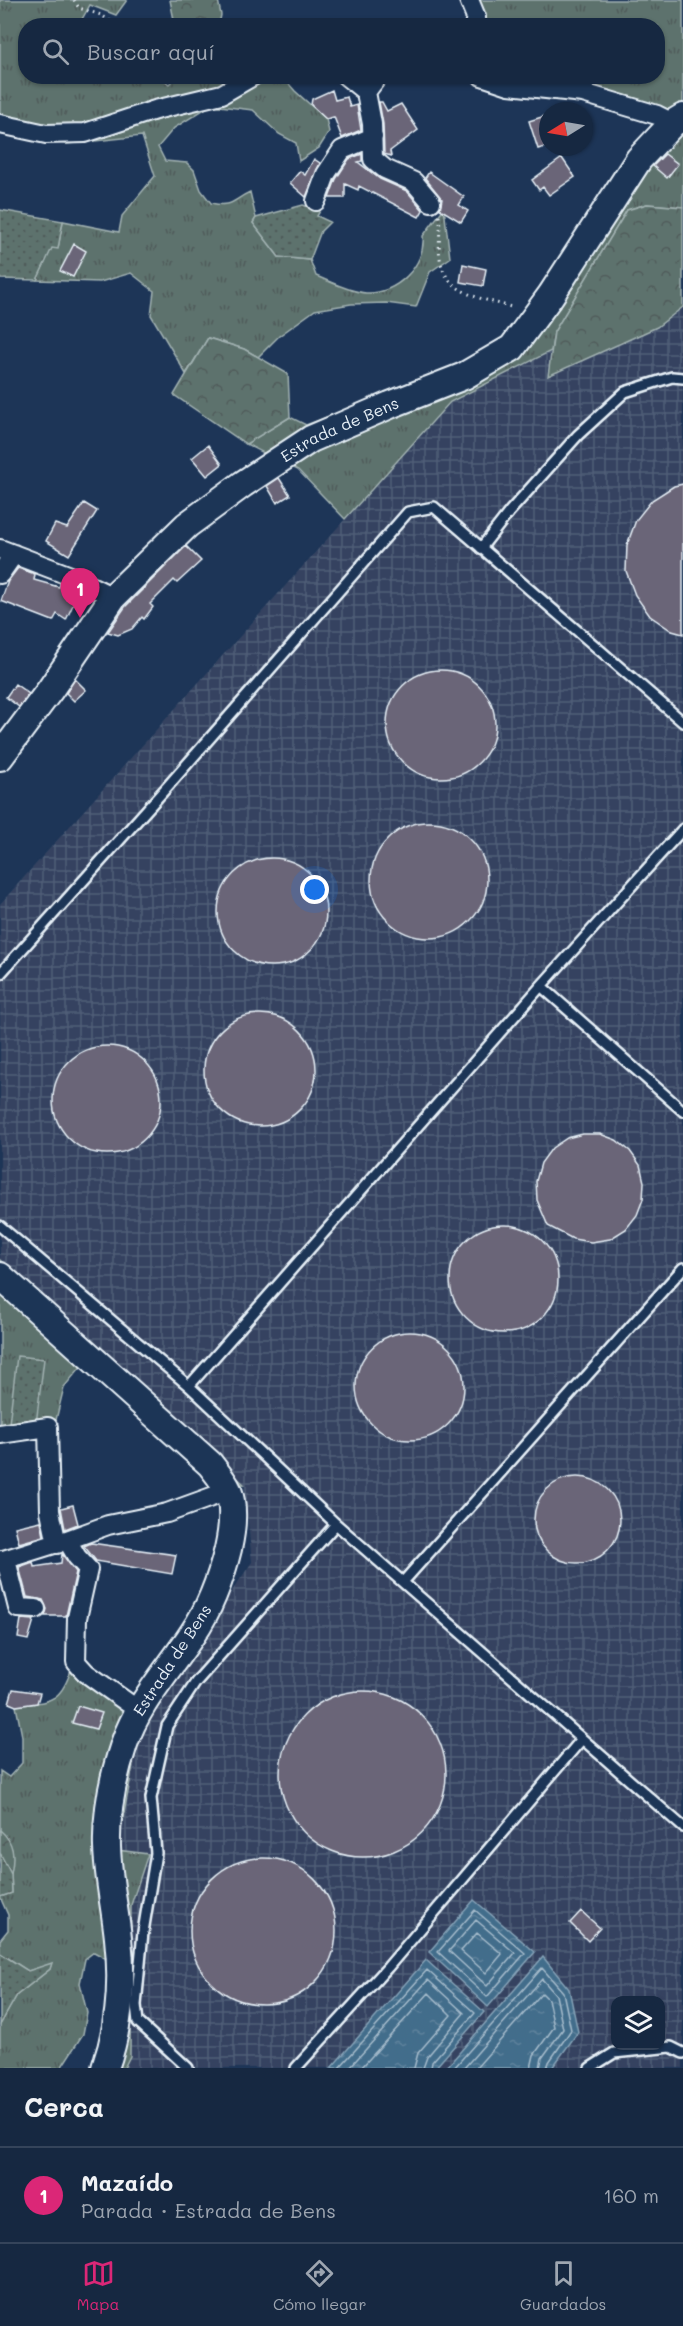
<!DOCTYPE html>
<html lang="es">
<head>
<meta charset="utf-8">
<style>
  :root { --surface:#162841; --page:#1f3048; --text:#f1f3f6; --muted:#9ea6b1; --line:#35445a; --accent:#db2777 }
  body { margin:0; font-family:Mali,sans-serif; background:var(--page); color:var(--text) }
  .controls { position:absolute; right:18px; bottom:18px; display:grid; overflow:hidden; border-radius:12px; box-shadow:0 2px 4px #0004 }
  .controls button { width:54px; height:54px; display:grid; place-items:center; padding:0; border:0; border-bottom:2px solid var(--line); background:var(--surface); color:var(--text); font:30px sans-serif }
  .compass { position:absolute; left:539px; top:102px; width:54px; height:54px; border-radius:50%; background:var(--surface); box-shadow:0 2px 4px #0004; rotate:259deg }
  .you { position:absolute; left:315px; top:890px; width:21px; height:21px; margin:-15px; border:4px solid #fff; border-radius:50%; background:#1a73e8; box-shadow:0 0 0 9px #1a73e833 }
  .badge { display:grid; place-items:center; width:39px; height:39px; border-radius:50%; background:var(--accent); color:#fff; font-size:20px; font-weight:700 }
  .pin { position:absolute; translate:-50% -50px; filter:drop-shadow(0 2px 3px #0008) }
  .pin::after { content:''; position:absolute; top:32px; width:21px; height:18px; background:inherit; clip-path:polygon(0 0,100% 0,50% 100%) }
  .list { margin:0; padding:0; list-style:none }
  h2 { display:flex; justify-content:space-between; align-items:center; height:78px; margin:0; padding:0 24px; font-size:26px }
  h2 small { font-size:20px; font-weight:400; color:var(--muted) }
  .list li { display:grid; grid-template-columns:39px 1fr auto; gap:18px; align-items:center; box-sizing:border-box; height:96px; padding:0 24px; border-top:2px solid var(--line) }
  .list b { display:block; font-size:22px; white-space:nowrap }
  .list p { margin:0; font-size:20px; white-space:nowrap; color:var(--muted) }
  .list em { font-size:20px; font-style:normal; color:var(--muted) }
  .icon { flex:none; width:33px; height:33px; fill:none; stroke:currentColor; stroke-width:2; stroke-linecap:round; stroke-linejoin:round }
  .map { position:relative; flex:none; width:683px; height:2068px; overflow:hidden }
  .search { position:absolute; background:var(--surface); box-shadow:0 2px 4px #0004; left:18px; right:18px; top:18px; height:66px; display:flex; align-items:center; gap:15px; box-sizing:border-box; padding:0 21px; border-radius:24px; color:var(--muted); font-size:22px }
  .sheet { height:174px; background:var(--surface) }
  nav { display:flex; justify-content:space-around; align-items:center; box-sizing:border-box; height:84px; border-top:2px solid var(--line); background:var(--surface); font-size:16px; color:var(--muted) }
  nav a { display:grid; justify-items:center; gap:3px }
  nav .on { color:var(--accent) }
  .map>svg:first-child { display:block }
</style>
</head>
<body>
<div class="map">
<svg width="683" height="2068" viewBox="0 0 683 2068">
  <defs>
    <pattern id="industrial-grid" width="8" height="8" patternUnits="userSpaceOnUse" patternTransform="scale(1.5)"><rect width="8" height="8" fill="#344361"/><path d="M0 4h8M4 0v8" fill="none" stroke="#515f78"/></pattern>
    <pattern id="grass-tufts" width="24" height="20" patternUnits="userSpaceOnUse" patternTransform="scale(1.5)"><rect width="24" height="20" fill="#5d726d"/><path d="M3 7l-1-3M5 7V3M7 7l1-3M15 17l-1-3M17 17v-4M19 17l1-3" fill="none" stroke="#505b5a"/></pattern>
    <pattern id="forest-crowns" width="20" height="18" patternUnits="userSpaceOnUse" patternTransform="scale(1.5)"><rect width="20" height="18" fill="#5d726d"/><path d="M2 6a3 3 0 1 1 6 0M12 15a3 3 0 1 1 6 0" fill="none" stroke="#505b5a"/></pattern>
    <pattern id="garden-dots" width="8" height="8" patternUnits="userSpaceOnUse" patternTransform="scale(1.5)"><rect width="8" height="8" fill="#5d726d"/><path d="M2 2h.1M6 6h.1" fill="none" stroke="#505b5a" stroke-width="1.8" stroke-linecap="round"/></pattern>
    <pattern id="water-ripples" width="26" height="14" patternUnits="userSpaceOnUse" patternTransform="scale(1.5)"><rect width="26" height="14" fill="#436d8b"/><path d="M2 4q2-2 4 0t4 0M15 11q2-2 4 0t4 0" fill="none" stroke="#5e829c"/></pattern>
  </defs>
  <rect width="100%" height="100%" fill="#1d3557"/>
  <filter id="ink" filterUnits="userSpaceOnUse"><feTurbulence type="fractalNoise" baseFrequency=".0167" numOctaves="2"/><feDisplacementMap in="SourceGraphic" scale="12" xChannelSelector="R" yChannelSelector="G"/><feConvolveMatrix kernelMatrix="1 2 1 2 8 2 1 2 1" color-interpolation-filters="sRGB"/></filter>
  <g filter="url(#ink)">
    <path fill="url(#industrial-grid)" fill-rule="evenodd" d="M 683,285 L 683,2068 L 124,2068 L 130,2056 L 131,1905 L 148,1855 L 116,1850 L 141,1723 L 252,1562 L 244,1484 L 0,1260 L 0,904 L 450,402 ZM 616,2000 L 660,2000 L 660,2046 L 616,2046 Z"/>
    <path fill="url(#grass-tufts)" stroke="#a2b2b2" stroke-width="1.5" d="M 0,0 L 127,0 L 116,15 L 90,5 L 81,21 L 85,25 L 26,26 L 26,76 L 160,77 L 169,84 L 176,77 L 283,77 L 295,91 L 326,119 L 329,132 L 319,148 L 299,161 L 296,143 L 279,134 L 253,110 L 211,105 L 174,128 L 158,147 L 165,161 L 187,163 L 194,170 L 201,190 L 211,203 C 233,208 232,200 250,192 L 256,218 L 253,223 L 279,257 L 310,260 L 316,276 C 331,282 350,292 366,293 C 396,295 426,265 423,236 L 444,208 L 450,258 L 430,272 L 416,307 L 386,303 L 351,304 L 315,310 L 279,336 L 258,357 L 244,349 L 208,338 L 186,374 L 151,315 L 154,291 L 131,273 L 100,282 L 37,280 L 52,247 L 58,248 L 63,221 L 119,232 L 122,216 L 155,176 L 142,136 L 66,144 L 0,134 Z
      M 473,0 L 683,0 L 683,207 L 647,204 L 627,210 L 554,332 L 551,351 L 450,402 L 345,519 L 298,470 L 246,444 L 290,417 L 306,425 L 460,366 L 509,335 L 540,298 L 604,188 L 665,108 L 585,88 L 514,77 L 658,76 L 658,26 L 478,25 Z
      M 0,1260 L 244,1484 L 214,1486 L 84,1363 L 64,1387 L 55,1424 L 0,1424 Z
      M 72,1667 C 96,1685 116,1706 141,1723 L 117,1850 L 148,1854 L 131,1905 L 130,2056 L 124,2068 L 95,2068 L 99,2062 L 110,1972 L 105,1958 L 94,1952 L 85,1959 L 80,1983 L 87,2013 L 83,2034 L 61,2068 L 0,2068 L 0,2025 L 17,1995 L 50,1969 L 51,1964 L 28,1971 L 0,1953 L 0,1940 L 8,1930 L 8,1915 L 0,1897 L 12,1893 L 11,1874 L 0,1842 L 0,1771 L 9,1777 L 22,1763 L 22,1736 L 16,1706 C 51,1701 61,1703 72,1667 Z"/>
    <path fill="url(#forest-crowns)" stroke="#a2b2b2" stroke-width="1.5" d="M 170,0 L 218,0 L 221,15 L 219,25 L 175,25 Z
      M 647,204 L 683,207 L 683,307 L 657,327 L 548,376 L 554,332 L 627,210 Z
      M 208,338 L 244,349 L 288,374 L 290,417 L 246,444 L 174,395 Z
      M 0,1830 C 14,1842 15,1856 11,1874 L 7,1872 L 0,1853 Z"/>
    <path fill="url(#garden-dots)" stroke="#a2b2b2" stroke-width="1.5" d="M 303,205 L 320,211 L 317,216 L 330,222 L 321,231 L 310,260 L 279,257 L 253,223 L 256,218 Z
      M 0,210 L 63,221 L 58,249 L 52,248 L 37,280 L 0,279 Z
      M 17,1356 L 44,1359 L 36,1424 L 9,1424 Z
      M 0,1853 L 11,1874 L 12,1893 L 0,1897 Z
      M 0,1953 L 28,1971 L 52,1963 L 50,1969 L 17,1995 L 0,2025 Z"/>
    <path fill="url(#water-ripples)" stroke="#85a2b7" stroke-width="1.5" d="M 474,1900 L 535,1952 L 488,2007 L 429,1952 Z
      M 543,1957 L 569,1989 L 578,2032 L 552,2068 L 446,2068 Z
      M 426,1960 L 484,2012 L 435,2068 L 331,2068 Z"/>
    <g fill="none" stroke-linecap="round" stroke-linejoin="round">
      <path stroke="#a6bccc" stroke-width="1.5" d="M 475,1910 L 525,1953 L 487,1997 L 438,1952 Z
        M 476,1920 L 515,1953 L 487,1986 L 449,1951 Z
        M 477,1933 L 502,1954 L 486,1973 L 461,1951 Z
        M 339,2068 L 427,1970 L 475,2013 L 432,2062 L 431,2068
        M 349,2068 L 428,1980 L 464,2013 L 427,2057 L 423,2068
        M 361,2068 L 429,1993 L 451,2015 L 418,2053 L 414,2068
        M 454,2068 L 542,1968 L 563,1992 L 571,2030 L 549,2062 L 547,2068
        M 464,2068 L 542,1979 L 556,1995 L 563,2029 L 542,2058 L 540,2068
        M 476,2068 L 542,1993 L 548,1999 L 554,2027 L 534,2055 L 531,2068"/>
    </g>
    <path fill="#6a6578" stroke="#e8f1f8" stroke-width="1.5" d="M 332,90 L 335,100 L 347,97 L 350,107 L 357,105 L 361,130 L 342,138 L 334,117 L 326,119 L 311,105 L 312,99 Z
      M 379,102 L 382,102 L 387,111 L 401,104 L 418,130 L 390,151 L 391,156 L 384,154 L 383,124 Z
      M 548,115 L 548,146 L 538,149 L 529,121 Z
      M 362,154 L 362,161 L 358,162 L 380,179 L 407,191 L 423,210 L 419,217 L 359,186 L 358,190 L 345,184 L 345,198 L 329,198 L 336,179 L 349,159 Z
      M 665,154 L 678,164 L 667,178 L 653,166 Z
      M 562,158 L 575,177 L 549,195 L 543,187 L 539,190 L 532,180 Z
      M 314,159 L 320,163 L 306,197 L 290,183 L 300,171 L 305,175 Z
      M 429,172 L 464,197 L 459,205 L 468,211 L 461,222 L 440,209 L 442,199 L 425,178 Z
      M 74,244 L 86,251 L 73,277 L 60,271 Z
      M 463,264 L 486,269 L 483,286 L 460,282 Z
      M 208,445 L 222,464 L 207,476 L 192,458 Z
      M 279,478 L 290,495 L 277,503 L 267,486 Z
      M 683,484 L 683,634 L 672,631 L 650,616 L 635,595 L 626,571 L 627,545 L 636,520 L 652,500 L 674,486 Z
      M 84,503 L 97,511 L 69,555 L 46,541 L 55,524 L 67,528 Z
      M 186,546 L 201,561 L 177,583 L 174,580 L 150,604 L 153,607 L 144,619 L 142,617 L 132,629 L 118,635 L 108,632 L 125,607 Z
      M 18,568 L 35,574 L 34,580 L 59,587 L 60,584 L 77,596 L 66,620 L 57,614 L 53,621 L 1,601 L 8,581 Z
      M387 724a54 54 0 1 1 108 0a54 54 0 1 1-108 0Z
      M 75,679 L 86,690 L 74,701 L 66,693 Z
      M 15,684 L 29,694 L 19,707 L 6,697 Z
      M371 880a58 58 0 1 1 116 0a58 58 0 1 1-116 0Z
      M218 912a54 54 0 1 1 108 0a54 54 0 1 1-108 0Z
      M204 1070a56 56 0 1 1 112 0a56 56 0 1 1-112 0Z
      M53 1100a54 54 0 1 1 108 0a54 54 0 1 1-108 0Z
      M 583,1134 L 600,1134 L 616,1140 L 630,1151 L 640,1165 L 644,1182 L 643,1199 L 637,1215 L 626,1229 L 610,1239 L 591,1242 L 573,1239 L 548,1226 L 537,1200 L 536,1181 L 541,1163 L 552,1148 L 567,1138 Z
      M450 1279a54 54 0 1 1 108 0a54 54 0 1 1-108 0Z
      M356 1386a54 54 0 1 1 108 0a54 54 0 1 1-108 0Z
      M534 1520a43 43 0 1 1 86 0a43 43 0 1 1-86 0Z
      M 73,1505 L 78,1524 L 65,1529 L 61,1508 Z
      M 41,1521 L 44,1536 L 19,1543 L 15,1527 Z
      M 91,1543 L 176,1555 L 172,1574 L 96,1561 L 84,1546 Z
      M 62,1554 L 76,1572 L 66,1616 L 45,1616 L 47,1609 L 43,1600 L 27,1597 L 19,1567 L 33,1562 L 34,1567 L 61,1563 Z
      M 21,1619 L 34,1620 L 28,1640 L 18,1638 Z
      M 13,1689 L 40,1693 L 37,1703 L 16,1706 L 9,1703 Z
      M280 1774a83 83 0 1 1 166 0a83 83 0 1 1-166 0Z
      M 78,1706 L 102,1713 L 96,1729 L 72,1723 Z
      M190 1931a73 73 0 1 1 146 0a73 73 0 1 1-146 0Z
      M 581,1911 L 600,1928 L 588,1941 L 570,1923 Z"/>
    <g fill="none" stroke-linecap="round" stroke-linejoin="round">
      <g stroke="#e8f1f8" stroke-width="14">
        <path id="lane" d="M 481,548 L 510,511 L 578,435 L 625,392 L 672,377 L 683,378
          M 0,974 L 167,787 L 408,512 L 434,507 L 683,722
          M 541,986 L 683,1111
          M 0,1226 L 189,1386 L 336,1524 L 683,1827
          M 189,1386 L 541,986 L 683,829
          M 403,1582 L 683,1268
          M 188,2068 L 138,2022 L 136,2005 L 143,1932 L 156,1853 L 151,1798 L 167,1726 L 196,1682 L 336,1524
          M 296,2068 L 388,1967 L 582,1739
          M 590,2068 L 614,2053 L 671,2047 L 683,2053"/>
      </g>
      <g stroke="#e8f1f8" stroke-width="22">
        <path id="street" d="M 469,0 L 476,17 L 474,26
          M 346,76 L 366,92 L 378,76
          M 482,76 L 509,85 L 583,93 L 657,115 L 673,123
          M 366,92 L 372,124 L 373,159 L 385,169 L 414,182 L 431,202
          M 0,124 L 46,134 L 85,133 L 155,110 L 222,94 L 253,76
          M 316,201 L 326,174 L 342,150 L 373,137
          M 0,549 L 68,575 L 113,597
          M 0,574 L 14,554
          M 0,1434 L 48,1427 L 50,1511 L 57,1544
          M 67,1540 L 77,1557 L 88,1569 L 77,1618 L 76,1662 L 86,1673 L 138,1710
          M 0,1560 L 8,1568 L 18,1608 L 36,1609
          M 0,1561 L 67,1540 L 108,1525 L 167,1513 L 228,1491"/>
      </g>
      <g stroke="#e8f1f8" stroke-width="30">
        <g id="secondary">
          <path id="s1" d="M 0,757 L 50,690 L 113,597 L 187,525 L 243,484 L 311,439 L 390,405 L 464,376 L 512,348 L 551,295 L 639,159 L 673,123 L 683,117"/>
          <path d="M 0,1276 L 210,1464 C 216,1472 224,1481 228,1490 C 235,1508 232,1531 228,1549 C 221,1578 210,1608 193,1633 C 169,1670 138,1702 124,1744 C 113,1777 106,1813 107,1847 C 108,1878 115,1908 118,1938 C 123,1982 120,2026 105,2068"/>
        </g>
      </g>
      <path stroke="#e8f1f8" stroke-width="3" stroke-dasharray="1.5 4.5" stroke-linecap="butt" d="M 74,0 L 79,8 L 101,15 L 118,26
        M 439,216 C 441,230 438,244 440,258 C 445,294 481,298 511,307"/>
      <use href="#lane" stroke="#1d3557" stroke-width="9"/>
      <use href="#street" stroke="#1d3557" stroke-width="18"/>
      <use href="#secondary" stroke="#1d3557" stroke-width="26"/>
    </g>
  </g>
  <g text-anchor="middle" stroke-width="5" stroke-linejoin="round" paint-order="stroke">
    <g font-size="16" fill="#e8f1f8" stroke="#1d3557">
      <text dy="6" stroke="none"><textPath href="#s1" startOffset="480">Estrada de Bens</textPath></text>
      <text transform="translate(172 1660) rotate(-57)" y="6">Estrada de Bens</text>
    </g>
  </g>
</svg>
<div class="controls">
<button><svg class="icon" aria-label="layers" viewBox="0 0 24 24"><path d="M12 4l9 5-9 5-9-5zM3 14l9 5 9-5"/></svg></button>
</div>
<svg class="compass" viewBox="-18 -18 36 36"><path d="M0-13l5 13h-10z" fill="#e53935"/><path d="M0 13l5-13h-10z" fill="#9ea6b1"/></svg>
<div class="you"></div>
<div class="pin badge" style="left:80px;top:618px">1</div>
<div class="search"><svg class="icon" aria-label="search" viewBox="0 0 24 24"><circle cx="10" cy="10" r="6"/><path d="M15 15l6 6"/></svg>Buscar aquí</div>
</div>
<section class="sheet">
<h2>Cerca<small></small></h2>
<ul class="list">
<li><span class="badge">1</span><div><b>Mazaído</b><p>Parada · Estrada de Bens</p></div><em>160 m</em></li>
</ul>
</section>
<nav>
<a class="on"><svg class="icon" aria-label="map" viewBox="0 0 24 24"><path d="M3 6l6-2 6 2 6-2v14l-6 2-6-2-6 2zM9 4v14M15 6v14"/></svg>Mapa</a>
<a><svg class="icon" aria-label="directions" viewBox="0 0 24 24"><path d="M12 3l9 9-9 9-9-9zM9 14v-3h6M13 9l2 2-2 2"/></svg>Cómo llegar</a>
<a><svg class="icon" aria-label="saved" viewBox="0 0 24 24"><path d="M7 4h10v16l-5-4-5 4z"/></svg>Guardados</a>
</nav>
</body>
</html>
